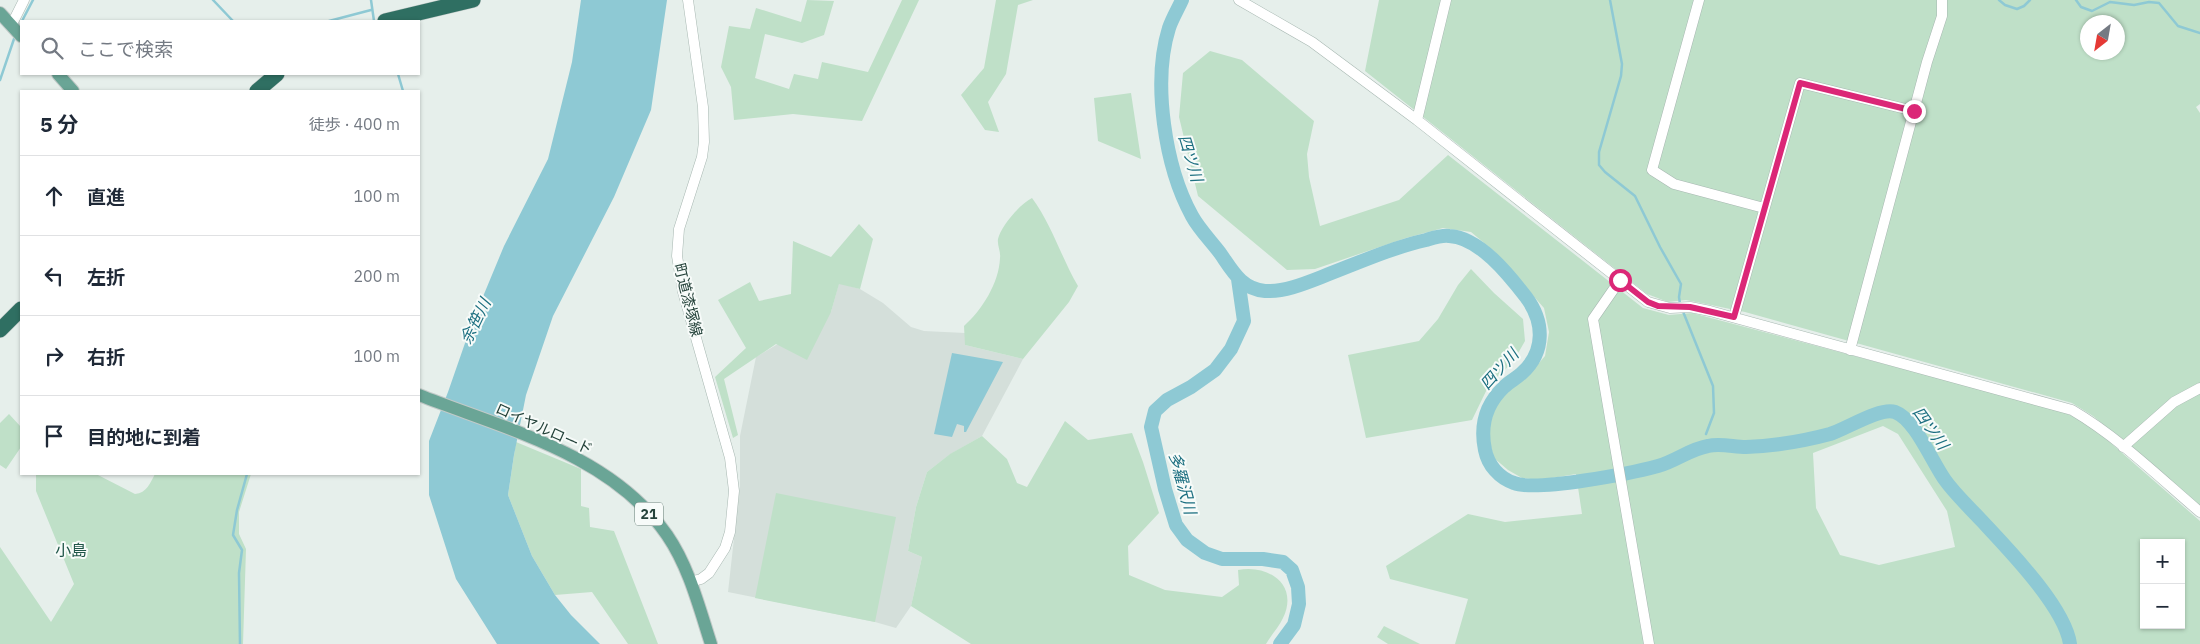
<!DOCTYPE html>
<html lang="ja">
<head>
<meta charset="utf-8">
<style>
  :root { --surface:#fff; --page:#f2f2f3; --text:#1f2937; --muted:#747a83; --line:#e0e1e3 }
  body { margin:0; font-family:"IBM Plex Sans","Noto Sans JP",sans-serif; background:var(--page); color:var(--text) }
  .controls { position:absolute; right:15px; bottom:15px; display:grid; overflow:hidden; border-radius:0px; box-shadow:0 1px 4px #0004 }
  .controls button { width:45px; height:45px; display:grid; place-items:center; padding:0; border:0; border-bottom:1px solid var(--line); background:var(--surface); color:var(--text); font:25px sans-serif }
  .compass { position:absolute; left:2080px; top:15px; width:45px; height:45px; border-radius:50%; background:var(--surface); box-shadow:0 1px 4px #0004; rotate:211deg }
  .stop { position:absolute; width:15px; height:15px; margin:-11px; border:4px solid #db2777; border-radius:50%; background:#fff }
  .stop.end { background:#db2777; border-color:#fff; box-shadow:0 1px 5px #0008 }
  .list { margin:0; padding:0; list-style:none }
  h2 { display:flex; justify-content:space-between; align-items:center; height:65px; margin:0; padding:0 20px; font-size:21px }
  h2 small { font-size:16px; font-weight:400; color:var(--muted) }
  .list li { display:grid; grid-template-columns:32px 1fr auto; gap:15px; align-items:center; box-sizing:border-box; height:80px; padding:0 20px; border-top:1px solid var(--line) }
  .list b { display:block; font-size:19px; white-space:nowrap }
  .list em { font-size:16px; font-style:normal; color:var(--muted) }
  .icon { flex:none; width:28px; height:28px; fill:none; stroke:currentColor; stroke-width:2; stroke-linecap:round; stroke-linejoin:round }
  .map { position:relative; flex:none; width:2200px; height:644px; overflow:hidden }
  .search { position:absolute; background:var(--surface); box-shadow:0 1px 4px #0004; left:20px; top:20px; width:400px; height:55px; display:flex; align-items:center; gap:12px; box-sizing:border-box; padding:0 18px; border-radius:0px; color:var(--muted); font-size:19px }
  .panel { position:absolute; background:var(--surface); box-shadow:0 1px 4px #0004; left:20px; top:90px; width:400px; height:385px; border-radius:0px }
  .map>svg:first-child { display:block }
</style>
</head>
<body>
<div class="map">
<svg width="2200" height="644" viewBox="0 0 2200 644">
  <rect width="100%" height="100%" fill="#e6efeb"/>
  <path fill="#d4dfda" d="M 839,283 L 860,289 L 883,303 L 911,327 L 924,331 L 965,333 L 965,345 L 1023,359 L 982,436 L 949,455 L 927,472 L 916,507 L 908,551 L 922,557 L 911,606 L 896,628 L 875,622 L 728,592 L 740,485 L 740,436 L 756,357 L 831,312 Z"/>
  <path fill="#bfe0c8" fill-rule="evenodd" d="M 807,0 L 834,1 L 824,35 L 802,43 L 765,34 L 755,78 L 789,89 L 794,74 L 818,79 L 822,62 L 868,72 L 902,0 L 919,0 L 862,121 L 793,114 L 734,120 L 731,87 L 721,67 L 729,26 L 750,29 L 756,8 L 801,22 Z
    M 996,0 L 1033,0 L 1018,5 L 1006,74 L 988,102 L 999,132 L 985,130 L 961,95 L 984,68 Z
    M 1379,0 L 2200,0 L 2200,104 L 2196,107 L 2200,113 L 2200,506 L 2093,416 L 2072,403 L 1745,312 L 1686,300 L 1668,302 L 1647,294 L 1365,71 ZM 2088,22 L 2118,22 L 2118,52 L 2088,52 Z
    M 1210,51 L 1242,60 L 1314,121 L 1307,154 L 1309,177 L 1320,226 L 1399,200 L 1448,155 L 1643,308 L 1669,315 L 1692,313 L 2061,411 L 2089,424 L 2200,521 L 2200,644 L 1455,644 L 1468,599 L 1390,579 L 1386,566 L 1468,514 L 1505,522 L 1582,514 L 1576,474 L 1540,480 L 1522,478 L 1508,470 L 1494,458 L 1489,440 L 1490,416 L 1503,393 L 1527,377 L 1545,356 L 1549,332 L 1544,308 L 1495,252 L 1471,232 L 1443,228 L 1406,238 L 1315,269 L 1287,270 L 1198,196 L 1179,117 L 1183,73 ZM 1883,426 L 1898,434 L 1947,511 L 1955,547 L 1879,565 L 1840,555 L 1816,508 L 1813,453 ZM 2144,543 L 2181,543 L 2181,625 L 2144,625 Z
    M 1131,93 L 1141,159 L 1098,141 L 1094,98 Z
    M 1032,198 C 1052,225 1061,257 1078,286 L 1069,302 L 1023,359 L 965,345 L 964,326 C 982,310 999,283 1000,258 C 1001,252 997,245 998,239 C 1001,226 1020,204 1032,198 Z
    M 859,224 L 873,239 L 860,289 L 839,284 L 831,312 L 807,360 L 776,344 L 724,379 L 738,435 L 733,438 L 715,377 L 746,348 L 718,300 L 750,282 L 759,301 L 791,294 L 793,241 L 831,257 Z
    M 1471,269 L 1494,293 L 1523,319 L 1525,341 L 1513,362 L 1489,385 L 1472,420 L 1366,438 L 1348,355 L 1419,341 L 1438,319 L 1458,285 Z
    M 9,414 L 21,427 L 21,447 L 6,469 L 0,465 L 0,423 Z
    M 1065,421 L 1088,440 L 1132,433 L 1143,462 L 1159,513 L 1128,546 L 1129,575 L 1165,590 L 1222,597 L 1239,585 L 1238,570 C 1269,564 1299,585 1283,618 C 1279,627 1271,635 1266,644 L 971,644 L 911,606 L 922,557 L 908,551 L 916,507 L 927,472 L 950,454 L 982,436 L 1007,459 L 1017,483 L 1027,487 Z
    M 516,442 L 581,469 L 581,506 L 589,508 L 590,527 L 614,531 L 658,644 L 628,644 L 592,592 L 555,595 L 532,556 L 508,495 Z
    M 36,474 L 96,474 L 135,494 C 147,493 150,483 155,474 L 251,474 L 239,512 L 239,534 L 246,549 L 243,644 L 0,644 L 0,547 L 51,622 L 74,584 L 36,491 Z
    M 776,493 L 896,517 L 875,622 L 755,598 Z
    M 1384,626 L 1420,644 L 1388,644 L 1377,637 Z"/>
  <path fill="#8ec9d4" d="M 581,0 L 667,0 L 651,110 L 614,197 L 553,316 L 526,395 L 514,455 L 508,495 L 532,556 L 555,595 L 571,615 L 600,644 L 497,644 L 456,579 L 429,495 L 429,441 L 448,392 L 472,323 L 504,246 L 548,159 L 572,62 Z
    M 952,353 L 1003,362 L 966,432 L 964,432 L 964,426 L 957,424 L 952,437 L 934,434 Z"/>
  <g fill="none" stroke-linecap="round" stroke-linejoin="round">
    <path stroke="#8ec9d4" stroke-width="2.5" d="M 213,0 L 233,21
      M 371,0 L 374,21
      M 1610,0 L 1622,64 L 1621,76 L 1599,152 L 1599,165 L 1605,172 L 1635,196 L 1660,247 L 1681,284 L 1679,297 L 1680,304
      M 1999,0 L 2005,5 L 2017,9 L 2024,6 L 2030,0
      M 2076,0 L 2081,7 L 2092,11 L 2110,2 L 2134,5 L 2149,2 L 2159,3 L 2178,26 L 2200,33
      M 22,21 L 33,0
      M 329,21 L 371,10
      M 21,24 L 21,23
      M 398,74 L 403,91
      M 0,80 L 15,36
      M 1682,309 L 1713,386 L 1714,413 L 1706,434
      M 240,644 L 239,573 L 242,550 L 233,535 L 237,510 L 247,474"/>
    <path stroke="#8ec9d4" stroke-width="14" d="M 1182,0 C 1178,9 1172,19 1169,28 C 1152,82 1165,167 1192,216 C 1199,229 1211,241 1220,253 C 1232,270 1241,289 1265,291 C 1285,292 1306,283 1324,276 C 1358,263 1391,248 1426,240 C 1433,238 1442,235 1449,236 C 1479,237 1509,275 1526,297 C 1544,321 1546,351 1522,373 C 1517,378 1510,381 1504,387 C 1486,404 1480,426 1485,450 C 1488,465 1499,478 1514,483 C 1536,492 1632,473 1658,466 C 1676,461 1690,449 1708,446 C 1720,443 1734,447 1746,447 C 1774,446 1804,441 1830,434 C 1846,429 1880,407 1895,412 C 1915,419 1932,462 1945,480 C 1955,494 1969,507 1981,520 C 2007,548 2065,607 2070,644
      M 1238,279 L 1244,321 L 1231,349 L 1215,370 L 1191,387 L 1167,400 L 1155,411 L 1151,427 L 1165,489 L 1176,525 L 1187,540 L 1205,553 L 1222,559 L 1263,559 L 1283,562 L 1292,570 L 1298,587 L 1299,604 L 1294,625 L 1280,644"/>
    <g stroke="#a8b8b2" stroke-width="11">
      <path id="minor" d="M 688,0 L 703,107 L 704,142 L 702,157 L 679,229 L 677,256 L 683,292 L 730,458 L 734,491 L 730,532 L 725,548 L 709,573 L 701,579 L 690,582
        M 1239,0 L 1312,42 L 1417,120 L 1648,302 L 1670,308 L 1690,307 L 1710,311 L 2072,410 C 2118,437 2159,477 2200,512
        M 1699,0 L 1652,170 L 1674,184 L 1764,208
        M 11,26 L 24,0
        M 1417,120 L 1446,0
        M 1620,280 L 1593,319 L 1649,644
        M 1734,317 L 1800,83 L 1914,111
        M 1850,350 L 1927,62 L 1942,16 L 1942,0
        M 2123,447 L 2174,402 L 2200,388"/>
    </g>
    <g stroke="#c2cac8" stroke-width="14">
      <path id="major" d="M 0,13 L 21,36
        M 58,74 L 73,91
        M 419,395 C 505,429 611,454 667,535 C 689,567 699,607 711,644"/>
    </g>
    <g stroke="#c2cac8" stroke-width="16">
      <path id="highway" d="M 385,21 L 473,0
        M 257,91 L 277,74
        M 0,330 L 21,309"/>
    </g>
    <use href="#minor" stroke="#fff" stroke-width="10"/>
    <use href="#major" stroke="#6aa596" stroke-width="12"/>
    <use href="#highway" stroke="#2f6f62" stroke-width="15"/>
  </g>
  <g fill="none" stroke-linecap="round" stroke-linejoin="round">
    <path stroke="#db2777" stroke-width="6" d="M 1620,280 L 1648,302 L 1658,306 L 1690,307 L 1734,317 L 1800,83 L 1914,111"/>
  </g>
  <g text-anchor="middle" stroke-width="4" stroke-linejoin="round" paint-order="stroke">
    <rect fill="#f7fbf9" stroke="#637a73" stroke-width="1" x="635" y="502.5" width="28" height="23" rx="4"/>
    <g font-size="14" font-weight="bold" fill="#24423a">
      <text x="649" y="519">21</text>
    </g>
    <g font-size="15" fill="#24423a" stroke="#f7fbf9">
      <text transform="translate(688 300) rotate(76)" y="5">町道漆塚線</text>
      <text transform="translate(544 429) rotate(24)" y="5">ロイヤルロード</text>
    </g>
    <g font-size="16" font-style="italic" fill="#1c6f80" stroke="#f7fbf9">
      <text transform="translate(1191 158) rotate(73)" y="6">四ツ川</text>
      <text transform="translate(475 321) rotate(-64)" y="6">余笹川</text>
      <text transform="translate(1499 369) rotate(-48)" y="6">四ツ川</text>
      <text transform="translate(1931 428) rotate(54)" y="6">四ツ川</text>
      <text transform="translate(1183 483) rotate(75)" y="6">多羅沢川</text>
    </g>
    <g font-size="16" fill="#1f5548" stroke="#f7fbf9">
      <text x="71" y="556">小島</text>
    </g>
  </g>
</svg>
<div class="controls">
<button>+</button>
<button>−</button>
</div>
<svg class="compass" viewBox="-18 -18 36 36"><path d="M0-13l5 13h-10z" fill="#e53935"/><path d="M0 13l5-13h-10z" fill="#747a83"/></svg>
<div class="stop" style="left:1620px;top:280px"></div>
<div class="stop end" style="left:1914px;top:111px"></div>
<div class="search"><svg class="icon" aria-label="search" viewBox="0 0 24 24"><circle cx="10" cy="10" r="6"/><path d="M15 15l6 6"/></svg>ここで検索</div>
<section class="panel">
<h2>5 分<small>徒歩 · 400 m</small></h2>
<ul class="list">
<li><svg class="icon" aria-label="ahead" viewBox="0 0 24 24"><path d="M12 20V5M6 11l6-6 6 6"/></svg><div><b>直進</b></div><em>100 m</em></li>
<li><svg class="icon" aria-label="left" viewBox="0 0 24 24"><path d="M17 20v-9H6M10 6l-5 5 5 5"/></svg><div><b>左折</b></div><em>200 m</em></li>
<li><svg class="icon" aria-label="right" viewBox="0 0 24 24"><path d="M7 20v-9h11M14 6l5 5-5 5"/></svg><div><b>右折</b></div><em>100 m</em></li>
<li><svg class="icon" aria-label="arrive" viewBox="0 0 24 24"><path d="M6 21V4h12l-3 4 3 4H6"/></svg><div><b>目的地に到着</b></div></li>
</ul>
</section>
</div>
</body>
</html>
